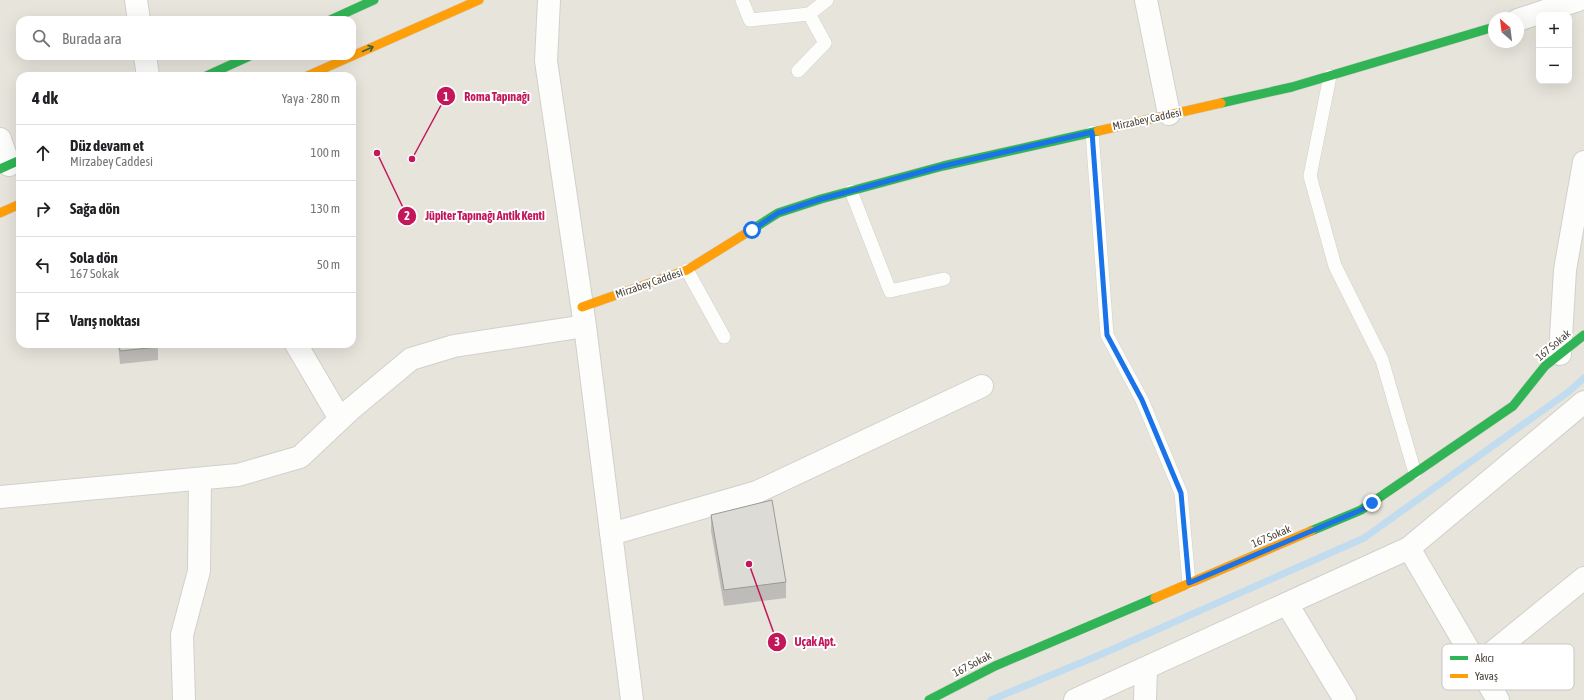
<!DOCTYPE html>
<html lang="tr">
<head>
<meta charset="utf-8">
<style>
  :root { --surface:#fff; --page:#f2f2f2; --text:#202124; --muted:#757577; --line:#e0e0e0 }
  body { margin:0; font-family:"Asap Condensed",sans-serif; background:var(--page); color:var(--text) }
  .controls { position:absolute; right:12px; top:12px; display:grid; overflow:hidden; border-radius:8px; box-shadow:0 4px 16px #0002 }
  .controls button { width:36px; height:36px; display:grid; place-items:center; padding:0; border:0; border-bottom:1px solid var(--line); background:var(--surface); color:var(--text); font:20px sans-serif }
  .compass { position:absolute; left:1488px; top:12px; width:36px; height:36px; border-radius:50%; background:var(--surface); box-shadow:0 4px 16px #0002; rotate:332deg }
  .stop { position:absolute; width:12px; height:12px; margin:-9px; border:3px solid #1a73e8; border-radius:50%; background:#fff }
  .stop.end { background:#1a73e8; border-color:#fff; box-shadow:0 1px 4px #0008 }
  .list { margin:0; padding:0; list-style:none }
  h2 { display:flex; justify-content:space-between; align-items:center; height:52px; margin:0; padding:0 16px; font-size:17px }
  h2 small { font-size:13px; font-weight:400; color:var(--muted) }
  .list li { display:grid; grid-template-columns:26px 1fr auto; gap:12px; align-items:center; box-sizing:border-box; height:56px; padding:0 16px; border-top:1px solid var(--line) }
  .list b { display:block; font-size:15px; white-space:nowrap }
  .list p { margin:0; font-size:13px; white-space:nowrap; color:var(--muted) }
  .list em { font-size:13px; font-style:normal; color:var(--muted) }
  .icon { flex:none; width:22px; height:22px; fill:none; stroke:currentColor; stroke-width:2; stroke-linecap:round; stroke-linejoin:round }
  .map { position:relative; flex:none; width:1584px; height:700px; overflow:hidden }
  .search { position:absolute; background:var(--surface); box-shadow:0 4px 16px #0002; left:16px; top:16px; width:340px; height:44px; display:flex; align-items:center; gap:10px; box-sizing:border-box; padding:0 14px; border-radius:12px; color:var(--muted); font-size:15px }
  .panel { position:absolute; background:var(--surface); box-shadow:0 4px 16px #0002; left:16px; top:72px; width:340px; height:276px; border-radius:12px }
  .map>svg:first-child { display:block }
</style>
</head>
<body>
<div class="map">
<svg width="1584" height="700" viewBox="0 0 1584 700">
  <rect width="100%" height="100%" fill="#f3f2ee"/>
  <path fill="#e7e4dc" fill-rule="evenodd" d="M 0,0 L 1584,0 L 1584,700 L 0,700 ZM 1539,15 L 1569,15 L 1569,81 L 1539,81 ZM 1494,18 L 1518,18 L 1518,42 L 1494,42 ZM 20,20 L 352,20 L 352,56 L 20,56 ZM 20,76 L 352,76 L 352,344 L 20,344 Z"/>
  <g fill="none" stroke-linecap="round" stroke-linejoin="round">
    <path stroke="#c1dcef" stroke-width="7" d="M 991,700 L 1102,654 L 1364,538 L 1567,393 L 1584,378"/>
    <g stroke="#d1d0cb" stroke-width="14">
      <path id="lane" d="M 742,0 L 750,20 L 809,14
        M 798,71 L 825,43 L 809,14 L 827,0
        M 1330,76 L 1310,176 L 1335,266 L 1382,360 L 1415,473
        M 1092,132 L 1107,335 L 1142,400 L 1181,493 L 1189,583
        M 851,191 L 890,291 L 944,279
        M 687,270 L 724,337"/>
    </g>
    <g stroke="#d1d0cb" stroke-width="24">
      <path id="street" d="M 136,0 L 139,20
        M 549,0 L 546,61 L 585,326 L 632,700
        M 1146,0 L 1169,114
        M 1518,20 L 1578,0
        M 145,56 L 148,76
        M 0,139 L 9,165
        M 296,344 L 340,419
        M 1560,354 L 1565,270 L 1584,162
        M 0,497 L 238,475 L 300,457 L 351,409 L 411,359 L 454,346 L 585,326
        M 611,534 L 757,492 L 982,386
        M 1409,548 L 1498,700
        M 1287,604 L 1345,700
        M 1477,665 L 1584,578
        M 184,700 L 182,635 L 199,571 L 200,479
        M 1075,700 L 1409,548 L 1584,402
        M 1145,700 L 1146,668"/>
    </g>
    <g stroke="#d2cfc5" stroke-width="10">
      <path id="fast" d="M 330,20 L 374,0
        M 206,76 L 250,56
        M 1221,103 L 1292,87 L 1494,27
        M 0,169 L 20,160
        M 756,227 L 778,213 L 821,199 L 943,166 L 1098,131
        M 1311,531 L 1361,510 L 1513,406 L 1545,366 L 1584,335
        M 929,700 L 995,666 L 1155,598"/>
    </g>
    <g stroke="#d2cfc5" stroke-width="10">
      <path id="slow" d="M 307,76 L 479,0
        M 1098,131 L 1221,103
        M 0,213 L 20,204
        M 582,307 L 687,270 L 756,227
        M 1155,598 L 1311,531"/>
    </g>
    <use href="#lane" stroke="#fdfdfc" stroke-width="13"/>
    <use href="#street" stroke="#fdfdfc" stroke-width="22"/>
    <use href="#fast" stroke="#30b455" stroke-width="9"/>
    <use href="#slow" stroke="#ff9f0a" stroke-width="9"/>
  </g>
  <path fill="#bebcb8" d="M 118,344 L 158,344 L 158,360 L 120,364 Z
    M 711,515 L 786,582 L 786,598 L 724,606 L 711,531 Z"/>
  <path fill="#dddbd6" stroke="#9b9996" d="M 119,344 L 158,344 L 158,347 L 120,351 Z
    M 772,500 L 786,582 L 724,590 L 711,515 Z"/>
  <defs><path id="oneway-shaft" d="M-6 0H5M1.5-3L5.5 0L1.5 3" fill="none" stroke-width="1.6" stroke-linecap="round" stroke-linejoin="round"/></defs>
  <use stroke="#446040" href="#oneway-shaft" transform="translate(368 49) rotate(-24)"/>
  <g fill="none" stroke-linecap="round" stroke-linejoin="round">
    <path stroke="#1a73e8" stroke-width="5" d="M 752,230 L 778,213 L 821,199 L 943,166 L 1092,132 L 1107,335 L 1142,400 L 1181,493 L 1189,583 L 1361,510 L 1372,503"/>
  </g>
  <g text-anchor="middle" stroke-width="4" stroke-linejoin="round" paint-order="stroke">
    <g font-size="11" fill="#4a4439" stroke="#fff">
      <text transform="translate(1147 119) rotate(-12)" y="4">Mirzabey Caddesi</text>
      <text transform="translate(649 283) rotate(-19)" y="4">Mirzabey Caddesi</text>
      <text transform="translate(1553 345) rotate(-40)" y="4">167 Sokak</text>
      <text transform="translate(1271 536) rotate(-23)" y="4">167 Sokak</text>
      <text transform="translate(972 664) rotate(-27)" y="4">167 Sokak</text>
    </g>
  </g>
  <rect x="1442" y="644" width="132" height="46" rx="6" fill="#fff" stroke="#c9c7c4" stroke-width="1"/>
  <rect x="1450" y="656" width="18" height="4" fill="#30b455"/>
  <rect x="1450" y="674" width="18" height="4" fill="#ff9f0a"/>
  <g font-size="11" fill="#4a4439">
    <text x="1475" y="662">Akıcı</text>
    <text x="1475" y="680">Yavaş</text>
  </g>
  <path fill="none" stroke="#c2185b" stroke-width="1.5" d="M412 159L446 96M377 153L407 216M749 564L777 642"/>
  <g fill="#c2185b" stroke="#fff" stroke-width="1.5">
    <circle cx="412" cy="159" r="4"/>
    <circle cx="377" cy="153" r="4"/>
    <circle cx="749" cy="564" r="4"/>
    <circle cx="446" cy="96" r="10"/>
    <circle cx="407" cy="216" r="10"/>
    <circle cx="777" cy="642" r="10"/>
  </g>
  <g font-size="12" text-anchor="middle" font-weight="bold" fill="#fff">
    <text x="446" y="101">1</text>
    <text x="407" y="220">2</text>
    <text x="777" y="646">3</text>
  </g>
  <g font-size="12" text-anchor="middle" font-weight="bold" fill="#c2185b" stroke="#fff" stroke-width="4" stroke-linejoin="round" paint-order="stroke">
    <text x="497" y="101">Roma Tapınağı</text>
    <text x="485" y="220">Jüpiter Tapınağı Antik Kenti</text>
    <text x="815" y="646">Uçak Apt.</text>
  </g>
</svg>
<div class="controls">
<button>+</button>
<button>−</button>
</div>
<svg class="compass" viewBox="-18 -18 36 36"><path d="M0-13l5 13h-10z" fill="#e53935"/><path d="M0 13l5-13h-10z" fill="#757577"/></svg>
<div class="stop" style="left:752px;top:230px"></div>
<div class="stop end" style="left:1372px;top:503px"></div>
<div class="search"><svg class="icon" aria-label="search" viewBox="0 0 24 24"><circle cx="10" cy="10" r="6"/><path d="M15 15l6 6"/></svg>Burada ara</div>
<section class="panel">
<h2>4 dk<small>Yaya · 280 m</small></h2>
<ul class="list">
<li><svg class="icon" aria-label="ahead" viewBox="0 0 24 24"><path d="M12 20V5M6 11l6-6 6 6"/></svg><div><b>Düz devam et</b><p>Mirzabey Caddesi</p></div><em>100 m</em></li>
<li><svg class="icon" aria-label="right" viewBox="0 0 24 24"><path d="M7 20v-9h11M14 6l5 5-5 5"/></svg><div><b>Sağa dön</b></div><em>130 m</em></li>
<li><svg class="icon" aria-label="left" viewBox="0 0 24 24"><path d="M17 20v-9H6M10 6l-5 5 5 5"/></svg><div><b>Sola dön</b><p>167 Sokak</p></div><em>50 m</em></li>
<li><svg class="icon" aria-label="arrive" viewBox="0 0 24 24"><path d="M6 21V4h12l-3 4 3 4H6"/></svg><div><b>Varış noktası</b></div></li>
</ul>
</section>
</div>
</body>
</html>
